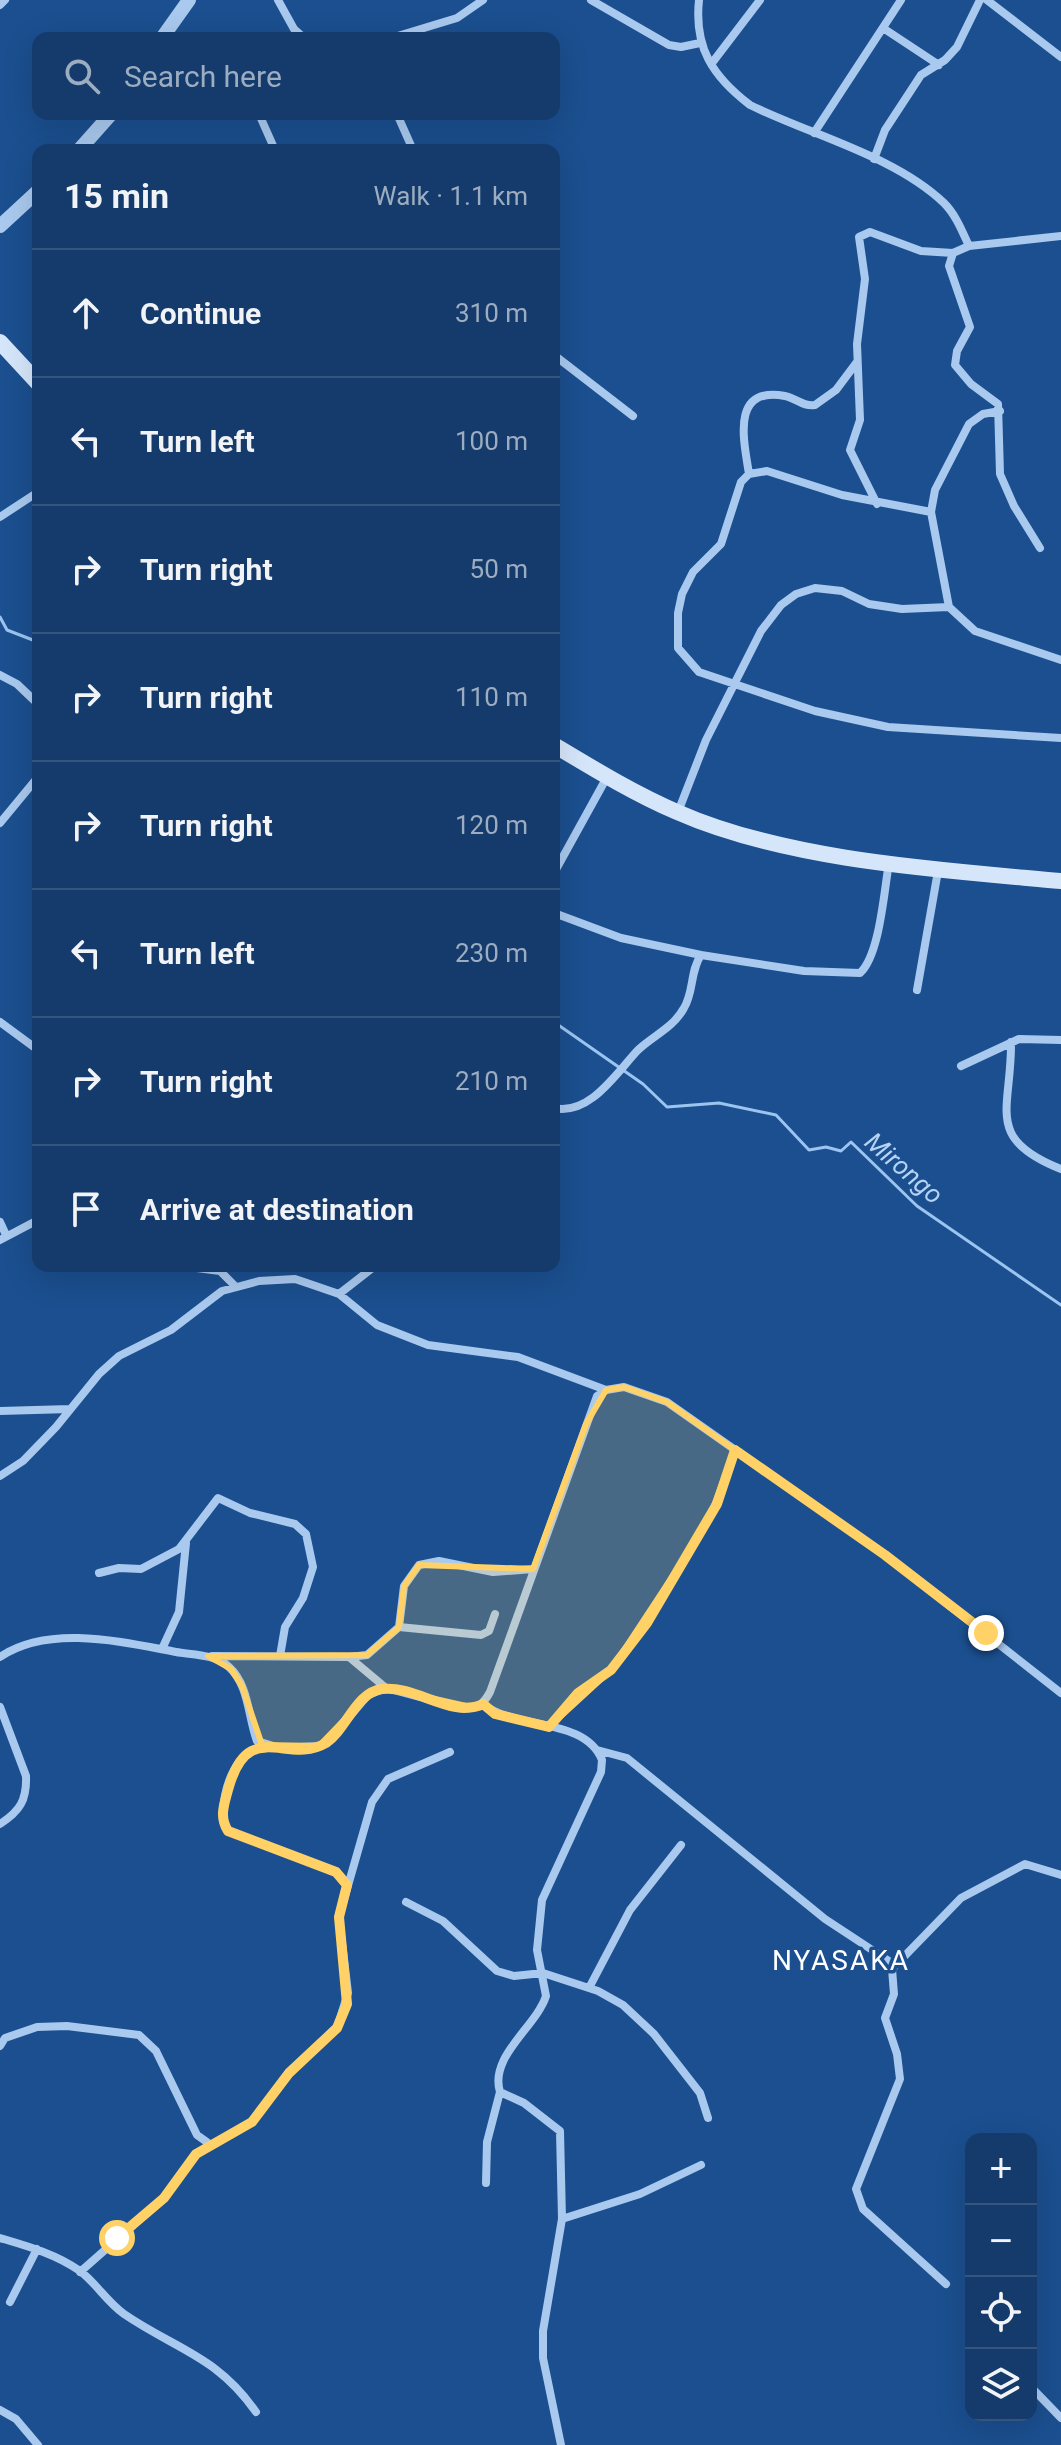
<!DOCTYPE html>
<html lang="en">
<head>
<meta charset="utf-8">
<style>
  :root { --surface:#143b6b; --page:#214673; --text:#f1f3f6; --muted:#9dadc1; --line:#33557e }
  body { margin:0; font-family:Roboto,sans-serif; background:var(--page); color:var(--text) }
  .controls { position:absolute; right:24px; bottom:24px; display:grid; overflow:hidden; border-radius:16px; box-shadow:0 8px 32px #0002 }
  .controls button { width:72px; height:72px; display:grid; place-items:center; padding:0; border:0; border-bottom:2px solid var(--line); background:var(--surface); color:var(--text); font:40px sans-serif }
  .stop { position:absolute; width:24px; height:24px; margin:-18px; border:6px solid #ffd166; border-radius:50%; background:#fff }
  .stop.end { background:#ffd166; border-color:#fff; box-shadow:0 2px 8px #0008 }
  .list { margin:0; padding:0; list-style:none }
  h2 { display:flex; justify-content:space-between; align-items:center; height:104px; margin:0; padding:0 32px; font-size:34px }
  h2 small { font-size:26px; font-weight:400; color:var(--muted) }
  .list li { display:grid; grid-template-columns:52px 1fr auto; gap:24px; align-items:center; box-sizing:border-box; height:128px; padding:0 32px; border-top:2px solid var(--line) }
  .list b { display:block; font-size:30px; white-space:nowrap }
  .list em { font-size:26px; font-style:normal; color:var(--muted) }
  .icon { flex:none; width:44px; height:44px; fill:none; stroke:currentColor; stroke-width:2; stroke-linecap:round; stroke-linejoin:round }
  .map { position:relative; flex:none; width:1061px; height:2445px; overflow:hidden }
  .search { position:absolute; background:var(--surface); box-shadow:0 8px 32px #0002; left:32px; top:32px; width:528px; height:88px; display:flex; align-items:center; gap:20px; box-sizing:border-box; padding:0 28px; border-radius:16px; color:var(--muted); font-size:30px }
  .panel { position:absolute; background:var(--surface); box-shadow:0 8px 32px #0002; left:32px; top:144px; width:528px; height:1128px; border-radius:16px }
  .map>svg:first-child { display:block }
</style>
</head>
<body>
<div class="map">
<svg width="1061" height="2445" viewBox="0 0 1061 2445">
  <rect width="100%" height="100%" fill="#1b4f8f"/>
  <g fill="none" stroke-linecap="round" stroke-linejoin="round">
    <path stroke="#9cc4f0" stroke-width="3" d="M 0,617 L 7,630 L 38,642
      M 554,1022 L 643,1084 L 667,1107 L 719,1103 L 776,1115 L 809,1150 L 826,1147 L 841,1151 L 851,1142 L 917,1206 L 1061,1305"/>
    <path stroke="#a9c9ee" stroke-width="8" d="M 278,0 L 294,29 L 304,38
      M 591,0 L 669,45 L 681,47 L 700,43
      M 699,0 C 694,47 712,76 750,105 C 811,135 895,156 944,203 C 956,215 962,231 969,246
      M 987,0 L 1061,57
      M 0,5 L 5,0
      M 883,28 L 939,65
      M 391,38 L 457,18 L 483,0
      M 712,63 L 760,0
      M 259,114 L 275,150
      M 397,114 L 413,150
      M 814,133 L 901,0
      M 84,145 L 99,150
      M 874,159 L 885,130 L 921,75 L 945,60 L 957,47 L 980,0
      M 554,355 L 633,416
      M 1000,411 L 983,414 L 969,424 L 935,490 L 931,512 L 949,607 L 975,631 L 1061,660
      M 749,474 C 744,441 730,386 785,396 C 796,398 803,407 815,405 L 836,390 L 857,362
      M 877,504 L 850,450 L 860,420 L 857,344 L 865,279 L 859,237 L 870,232 L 921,251 L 953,253
      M 931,512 L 842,495 L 767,471 L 749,474 L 741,482 L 721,544 L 693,572 L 682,594 L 678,613 L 678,648 L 699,672 L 815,711 L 888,727 L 1061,738
      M 0,517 L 38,492
      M 1040,548 L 1014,506 L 1000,474 L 998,404 L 971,384 L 955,365 L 957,351 L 970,327 L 949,266 L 953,253 L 969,246 L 1061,236
      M 0,675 L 17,684 L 38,704
      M 678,812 L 706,740 L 761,631 L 781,605 L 796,594 L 815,588 L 842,591 L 869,604 L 902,609 L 949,607
      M 0,823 L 38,777
      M 554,873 L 607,777
      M 554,913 L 621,938 L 701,955
      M 917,990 L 938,871
      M 0,1022 L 38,1050
      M 1011,1042 C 1012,1109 983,1138 1061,1169
      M 961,1066 L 1019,1039 L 1061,1040
      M 554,1108 C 590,1116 617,1072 638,1050 C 654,1035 673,1028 684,1008 C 694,992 690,971 701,955 L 804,971 L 860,973 C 880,955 884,890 889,863
      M 0,1222 L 6,1235
      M 0,1240 L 38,1220
      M 181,1266 L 220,1271 L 235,1286
      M 339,1294 L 375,1266
      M 0,1411 L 70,1409
      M 0,1476 L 23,1461 L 56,1427 L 99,1374 L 119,1356 L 171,1330 L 222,1291 L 259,1281 L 295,1279 L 307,1283 L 339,1294 L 377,1325 L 428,1345 L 518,1357 L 606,1390
      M 99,1573 L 119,1568 L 141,1569 L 179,1549 L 218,1498 L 250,1513 L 295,1524 L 306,1534 L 313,1567 L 303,1598 L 285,1627 L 280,1656
      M 399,1627 L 481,1635 L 489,1631 L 495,1614
      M 162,1649 L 179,1612 L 186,1543
      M 212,1656 L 349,1657 L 386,1688
      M 0,1657 C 49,1624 122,1642 176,1652 C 193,1655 215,1654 229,1667 C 249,1685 248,1717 257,1741 L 280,1748 L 319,1746 L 329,1741 L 368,1695 L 386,1688 L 464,1709 C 478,1708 483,1705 490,1692 L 597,1396 L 606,1390 L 624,1387 L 667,1402 L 885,1555 L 1061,1693
      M 349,1657 L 367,1655 L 399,1627 L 404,1586 L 419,1565 L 439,1561 L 493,1572 L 533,1569
      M 483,1704 C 515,1730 585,1717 602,1760 L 601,1772 L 542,1900 L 537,1950 L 546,1996 C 536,2027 489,2056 500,2092 L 524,2103 L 560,2131 L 562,2219 L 543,2331 L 543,2358 L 561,2445
      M 0,1707 L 26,1776 C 27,1800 20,1811 0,1824
      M 549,1727 L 578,1693 L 611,1670 L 647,1623 L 717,1504 L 735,1450
      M 262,1745 C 255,1750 245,1755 240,1761 C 227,1777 217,1813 228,1831 L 336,1872 L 347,1885
      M 597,1750 L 627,1758 L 825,1919 L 895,1965
      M 406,1902 L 443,1921 L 497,1971 L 514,1976 L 543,1973 L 598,1991 L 623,2005 L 654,2034 L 700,2093 L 708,2118
      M 589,1988 L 630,1910 L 681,1845
      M 0,2046 L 5,2038 L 37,2027 L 67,2026 L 139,2035 L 156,2051 L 197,2135 L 211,2145
      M 486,2183 L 487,2142 L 500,2092
      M 562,2219 L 640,2194 L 701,2165
      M 0,2238 C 27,2246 56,2254 80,2271 C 96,2283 107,2302 124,2314 C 177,2350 217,2356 256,2412
      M 80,2272 L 164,2198 L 196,2154 L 252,2122 L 289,2073 L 337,2028 L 348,1993 L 339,1917 L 372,1802 L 388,1779 L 450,1752
      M 946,2284 L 863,2209 L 856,2189 L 900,2079 L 897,2054 L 885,2018 L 894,1994 L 892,1969 L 961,1898 L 1025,1864 L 1061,1875
      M 10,2302 L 37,2249
      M 1031,2387 L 1061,2418
      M 0,2410 L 16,2419 L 38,2445"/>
    <path stroke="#a9c9ee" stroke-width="14" d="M 162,38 L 189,0
      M 79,150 L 111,114
      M 0,226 L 38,191"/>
    <path stroke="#d6e6fa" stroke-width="16" d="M 0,342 L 38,383
      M 554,745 C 594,769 635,794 677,812 C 788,861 941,870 1061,881"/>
  </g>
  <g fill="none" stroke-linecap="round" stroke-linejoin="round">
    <path stroke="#ffd166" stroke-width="10" d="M 117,2238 L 164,2198 L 196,2154 L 252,2122 L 289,2073 L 337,2028 L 347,2004 L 339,1917 L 347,1885 L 336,1872 L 228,1831 C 219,1817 224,1805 228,1790 C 248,1716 287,1766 326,1743 C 346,1730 356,1692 382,1689 C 416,1685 452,1719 483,1704 L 495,1714 L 549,1727 L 578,1693 L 611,1670 L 647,1623 L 717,1504 L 735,1450 L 885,1555 L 986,1633"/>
  </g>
  <path fill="#ffd166" fill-opacity="0.2" stroke="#ffd166" stroke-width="6" stroke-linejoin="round" d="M 624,1387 L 667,1402 L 735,1450 L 707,1524 L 611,1670 L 549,1727 L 495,1714 L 483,1704 L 475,1708 L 386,1688 L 368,1695 L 319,1746 L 262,1745 L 242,1686 L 231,1669 L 208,1656 L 367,1655 L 399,1627 L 404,1586 L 419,1565 L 533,1569 L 586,1424 L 606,1390 Z"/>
  <g text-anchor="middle" stroke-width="7" stroke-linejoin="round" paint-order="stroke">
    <g font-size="26" font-style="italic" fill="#b5d3f5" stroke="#1b4f8f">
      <text transform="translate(904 1168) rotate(41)" y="9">Mirongo</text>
    </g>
    <g font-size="28" letter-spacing="2" fill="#fff" stroke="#1b4f8f">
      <text x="841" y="1970">NYASAKA</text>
    </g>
  </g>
</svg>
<div class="controls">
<button>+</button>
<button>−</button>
<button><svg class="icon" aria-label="locate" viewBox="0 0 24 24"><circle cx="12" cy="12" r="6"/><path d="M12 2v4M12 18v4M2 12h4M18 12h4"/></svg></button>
<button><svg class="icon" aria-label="layers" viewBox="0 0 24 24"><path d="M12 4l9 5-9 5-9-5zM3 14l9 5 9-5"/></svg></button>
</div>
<div class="stop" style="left:117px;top:2238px"></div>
<div class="stop end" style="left:986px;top:1633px"></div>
<div class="search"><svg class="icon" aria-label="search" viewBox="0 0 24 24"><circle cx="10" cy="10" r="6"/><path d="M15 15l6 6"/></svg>Search here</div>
<section class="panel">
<h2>15 min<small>Walk · 1.1 km</small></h2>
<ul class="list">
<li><svg class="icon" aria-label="ahead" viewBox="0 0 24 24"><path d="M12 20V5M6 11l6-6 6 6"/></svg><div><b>Continue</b></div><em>310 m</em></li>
<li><svg class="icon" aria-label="left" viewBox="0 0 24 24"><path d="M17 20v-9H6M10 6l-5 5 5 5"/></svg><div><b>Turn left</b></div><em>100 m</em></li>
<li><svg class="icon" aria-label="right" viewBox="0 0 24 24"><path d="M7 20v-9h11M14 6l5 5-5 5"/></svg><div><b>Turn right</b></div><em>50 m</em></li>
<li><svg class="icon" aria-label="right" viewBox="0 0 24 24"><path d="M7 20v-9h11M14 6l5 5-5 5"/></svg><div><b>Turn right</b></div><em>110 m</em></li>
<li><svg class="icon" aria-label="right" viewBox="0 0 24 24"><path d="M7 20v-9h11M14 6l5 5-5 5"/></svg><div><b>Turn right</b></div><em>120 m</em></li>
<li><svg class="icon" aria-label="left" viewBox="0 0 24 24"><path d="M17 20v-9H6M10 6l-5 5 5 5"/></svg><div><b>Turn left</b></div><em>230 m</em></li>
<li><svg class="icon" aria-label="right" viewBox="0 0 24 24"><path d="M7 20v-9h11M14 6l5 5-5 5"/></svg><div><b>Turn right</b></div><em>210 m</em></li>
<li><svg class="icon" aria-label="arrive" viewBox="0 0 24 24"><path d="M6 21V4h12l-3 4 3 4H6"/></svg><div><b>Arrive at destination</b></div></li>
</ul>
</section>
</div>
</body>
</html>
